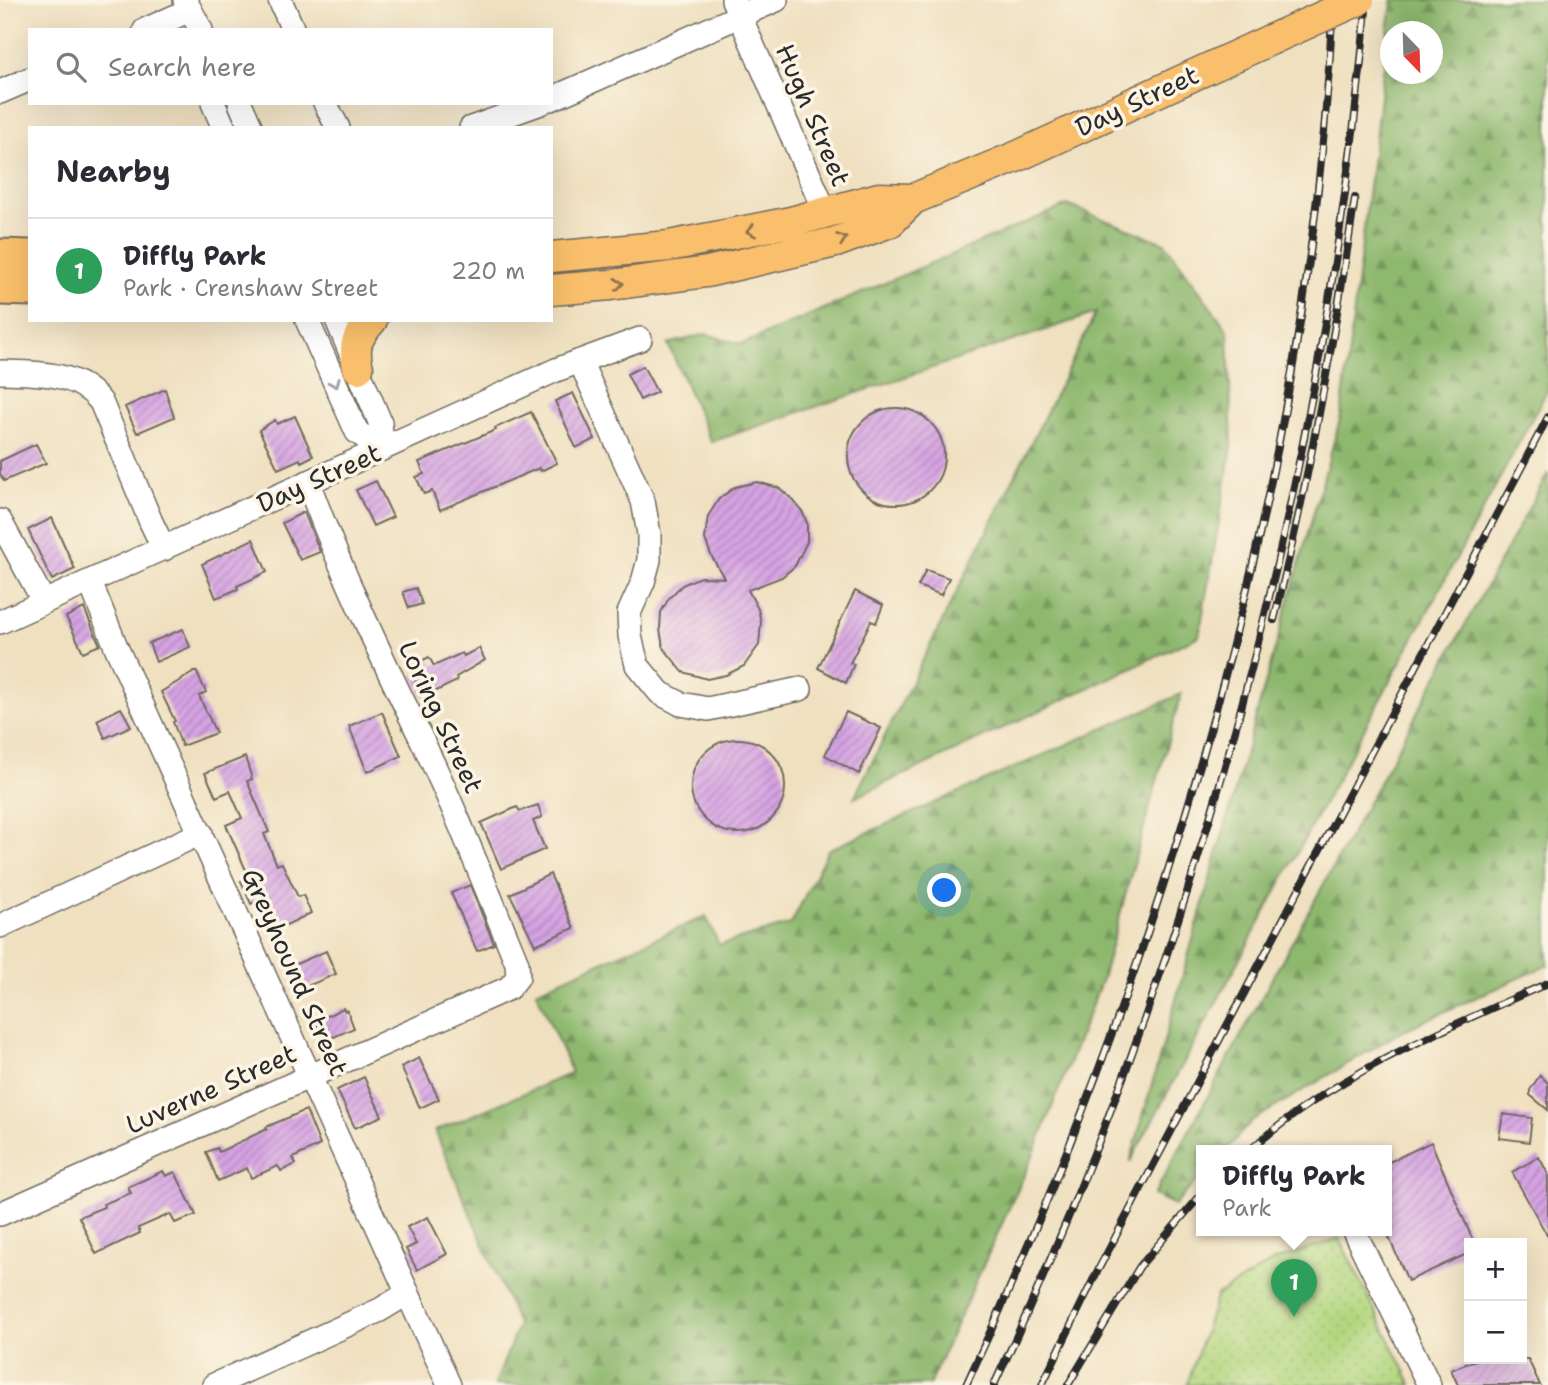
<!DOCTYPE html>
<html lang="en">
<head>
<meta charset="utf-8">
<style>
  :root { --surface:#fff; --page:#f2f2f3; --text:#2b2b33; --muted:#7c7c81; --line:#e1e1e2; --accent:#1f6fb2 }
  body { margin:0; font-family:"Shantell Sans",sans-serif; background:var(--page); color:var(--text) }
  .controls { position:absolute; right:21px; bottom:21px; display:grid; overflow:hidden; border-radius:0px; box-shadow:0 7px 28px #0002 }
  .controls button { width:63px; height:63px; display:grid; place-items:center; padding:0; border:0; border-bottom:2px solid var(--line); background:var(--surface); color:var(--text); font:35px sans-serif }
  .compass { position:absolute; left:1380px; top:21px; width:63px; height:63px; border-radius:50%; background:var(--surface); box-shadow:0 7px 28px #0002; rotate:157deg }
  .you { position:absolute; left:945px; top:891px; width:24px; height:24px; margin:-18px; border:5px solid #fff; border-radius:50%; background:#1a73e8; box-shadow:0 0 0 10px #1a73e833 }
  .badge { display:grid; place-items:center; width:46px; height:46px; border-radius:50%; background:var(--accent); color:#fff; font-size:23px; font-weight:700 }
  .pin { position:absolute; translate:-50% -58px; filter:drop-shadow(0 2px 4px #0008) }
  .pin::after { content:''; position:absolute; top:37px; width:24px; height:21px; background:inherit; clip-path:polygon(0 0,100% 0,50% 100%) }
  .popup { position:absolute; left:1196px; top:1145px; width:196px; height:91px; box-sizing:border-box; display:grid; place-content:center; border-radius:0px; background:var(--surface); filter:drop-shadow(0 2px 5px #0005); font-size:23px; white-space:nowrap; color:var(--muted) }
  .popup b { font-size:26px; color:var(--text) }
  .popup::after { content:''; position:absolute; left:50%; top:100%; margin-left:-14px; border:14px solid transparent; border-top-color:var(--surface) }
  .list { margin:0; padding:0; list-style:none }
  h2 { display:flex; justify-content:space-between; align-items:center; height:91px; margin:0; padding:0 28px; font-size:30px }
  h2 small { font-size:23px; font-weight:400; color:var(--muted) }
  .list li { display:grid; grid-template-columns:46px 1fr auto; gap:21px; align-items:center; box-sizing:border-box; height:105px; padding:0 28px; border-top:2px solid var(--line) }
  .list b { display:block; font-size:26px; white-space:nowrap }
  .list p { margin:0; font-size:23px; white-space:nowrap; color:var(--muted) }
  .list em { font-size:23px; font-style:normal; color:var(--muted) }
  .icon { flex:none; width:38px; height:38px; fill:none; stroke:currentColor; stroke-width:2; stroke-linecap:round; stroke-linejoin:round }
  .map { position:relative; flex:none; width:1548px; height:1385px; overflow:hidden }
  .search { position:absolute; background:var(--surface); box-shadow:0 7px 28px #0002; left:28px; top:28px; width:525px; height:77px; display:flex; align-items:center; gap:18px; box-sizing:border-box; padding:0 24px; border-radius:0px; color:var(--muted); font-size:26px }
  .panel { position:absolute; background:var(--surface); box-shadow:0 7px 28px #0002; left:28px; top:126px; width:525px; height:196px; border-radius:0px }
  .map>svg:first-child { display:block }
</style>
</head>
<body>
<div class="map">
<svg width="1548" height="1385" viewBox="0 0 1548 1385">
  <defs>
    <pattern id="green-dots" width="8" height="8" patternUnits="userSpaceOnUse" patternTransform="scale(1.75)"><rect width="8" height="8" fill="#b3d780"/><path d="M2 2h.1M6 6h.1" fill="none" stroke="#9ab96f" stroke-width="1.8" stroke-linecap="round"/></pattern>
    <pattern id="forest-firs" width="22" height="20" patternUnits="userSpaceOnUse" patternTransform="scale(1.75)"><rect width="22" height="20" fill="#8eb86e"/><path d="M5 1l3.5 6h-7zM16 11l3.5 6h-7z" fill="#74965b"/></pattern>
    <pattern id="building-hatch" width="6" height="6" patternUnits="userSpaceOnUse" patternTransform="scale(1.75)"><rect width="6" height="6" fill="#d6a3e3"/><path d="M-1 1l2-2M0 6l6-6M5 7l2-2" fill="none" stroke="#ae85b8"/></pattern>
  </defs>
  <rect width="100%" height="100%" fill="#fcf5e5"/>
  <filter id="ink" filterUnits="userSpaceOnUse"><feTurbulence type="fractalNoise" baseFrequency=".0143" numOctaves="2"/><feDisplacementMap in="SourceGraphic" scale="14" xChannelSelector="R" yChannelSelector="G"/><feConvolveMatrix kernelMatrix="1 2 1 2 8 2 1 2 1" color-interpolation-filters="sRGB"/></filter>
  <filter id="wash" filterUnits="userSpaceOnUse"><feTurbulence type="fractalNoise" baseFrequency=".00686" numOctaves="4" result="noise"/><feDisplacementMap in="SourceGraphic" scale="28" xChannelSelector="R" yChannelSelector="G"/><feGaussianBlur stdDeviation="1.57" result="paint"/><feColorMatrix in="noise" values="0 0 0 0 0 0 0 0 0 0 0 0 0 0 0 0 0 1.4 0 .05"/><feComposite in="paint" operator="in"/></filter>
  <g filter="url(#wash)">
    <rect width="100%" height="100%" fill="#efe0c0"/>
    <path fill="url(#green-dots)" stroke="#6f8156" stroke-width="2" d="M 1339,1238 L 1412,1385 L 1187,1385 L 1217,1295 L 1274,1261 Z"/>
    <path fill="url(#forest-firs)" stroke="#5c724c" stroke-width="2" fill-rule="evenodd" d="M 1392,0 L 1548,0 L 1548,389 L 1130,1162 L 1341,416 ZM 1390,32 L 1432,32 L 1432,74 L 1390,74 Z
      M 1067,205 L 1165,243 L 1228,331 L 1232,447 L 1199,636 L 854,798 L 1096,313 L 711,442 L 668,344 L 706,334 L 742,344 Z
      M 1548,473 L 1548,965 L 1404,1030 L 1252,1121 L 1225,1151 L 1201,1151 L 1201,1176 L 1175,1205 L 1154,1195 Z
      M 1181,694 L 1102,979 L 1034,1153 L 929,1385 L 495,1385 L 518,1325 L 435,1131 L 572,1073 L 536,991 L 706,916 L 719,945 L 791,924 L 828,850 Z"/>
    <g id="blocks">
      <path fill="url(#building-hatch)" d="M 643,366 L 657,392 L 640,400 L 627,374 Z
        M 165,389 L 174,417 L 137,433 L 125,407 Z
        M 573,393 L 595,439 L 576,448 L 555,401 Z
        M848 456a48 48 0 1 1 96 0a48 48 0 1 1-96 0Z
        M 531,412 L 557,463 L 541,471 L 539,468 L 440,510 L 432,491 L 424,494 L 416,477 L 424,474 L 419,462 L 496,430 L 495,428 Z
        M 295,416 L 313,456 L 301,462 L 300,459 L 278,469 L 259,430 L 275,420 L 277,424 Z
        M 36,444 L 46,463 L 4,481 L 0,474 L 0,461 Z
        M 376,481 L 393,517 L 373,526 L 356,490 Z
        M 757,482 L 779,488 L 792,499 L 802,511 L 807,523 L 807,542 L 795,566 L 782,577 L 748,590 L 758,609 L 761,622 L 759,645 L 744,666 L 726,675 L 707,679 L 683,672 L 663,647 L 660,629 L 661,612 L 669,598 L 682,585 L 700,577 L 724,578 L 711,555 L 705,539 L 708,516 L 719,499 L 735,487 Z
        M 304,512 L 320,552 L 300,560 L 282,523 Z
        M 52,518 L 75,569 L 52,580 L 28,530 Z
        M 253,539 L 267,572 L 237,586 L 238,589 L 216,598 L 202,564 Z
        M 926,570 L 949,578 L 941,595 L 918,586 Z
        M 416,588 L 422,604 L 409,608 L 403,592 Z
        M 855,591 L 883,605 L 876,623 L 871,621 L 850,663 L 854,664 L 846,683 L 818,668 Z
        M 84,608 L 100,645 L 83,652 L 66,617 Z
        M 183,629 L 190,647 L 156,662 L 149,643 Z
        M 479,648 L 485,660 L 456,677 L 457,681 L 424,697 L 413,676 L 422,672 L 417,663 L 429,657 L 434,666 L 462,653 L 464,656 Z
        M 196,671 L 206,692 L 199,696 L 216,733 L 182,746 L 173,722 L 175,721 L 161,692 Z
        M 121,708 L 131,726 L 105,738 L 97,720 Z
        M 382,712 L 401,756 L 367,772 L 349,726 Z
        M 846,712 L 881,728 L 859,774 L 825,755 Z
        M691 786a47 47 0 1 1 94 0a47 47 0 1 1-94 0Z
        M 245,757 L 252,779 L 247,781 L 269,832 L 264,834 L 277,865 L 282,863 L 298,897 L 303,895 L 311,913 L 278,929 L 276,924 L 272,926 L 259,900 L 251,904 L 241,881 L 249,877 L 226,825 L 242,818 L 230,791 L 216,797 L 205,773 Z
        M 538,805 L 542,817 L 533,821 L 545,849 L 501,869 L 481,823 L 517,807 L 520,811 Z
        M 550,874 L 574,928 L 535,945 L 510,894 Z
        M 470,885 L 494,944 L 477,951 L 451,893 Z
        M 326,951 L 336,974 L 298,990 L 289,967 Z
        M 343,1008 L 345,1011 L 347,1010 L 354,1028 L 329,1039 L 326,1034 L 321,1036 L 315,1022 Z
        M 419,1058 L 439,1099 L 420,1108 L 401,1067 Z
        M 1540,1075 L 1548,1083 L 1548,1110 L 1530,1095 L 1530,1090 Z
        M 364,1077 L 382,1116 L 355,1128 L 337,1090 Z
        M 306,1110 L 320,1145 L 293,1158 L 296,1164 L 281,1171 L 278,1166 L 251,1178 L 247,1168 L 218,1181 L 206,1152 L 217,1148 L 219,1152 L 267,1129 L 266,1127 Z
        M 1503,1114 L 1532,1118 L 1529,1142 L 1499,1138 Z
        M 1431,1142 L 1474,1243 L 1469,1243 L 1469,1253 L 1408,1281 L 1387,1233 L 1387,1163 Z
        M 1539,1157 L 1548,1174 L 1548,1237 L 1512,1172 Z
        M 163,1171 L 166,1176 L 175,1172 L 196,1215 L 175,1223 L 170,1214 L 138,1228 L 140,1233 L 96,1254 L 79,1217 L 104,1207 L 103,1204 L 131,1193 L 128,1187 Z
        M 428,1217 L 447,1254 L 417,1270 L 406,1249 L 416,1244 L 407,1227 Z
        M 1478,1359 L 1528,1359 L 1540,1385 L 1458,1385 L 1451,1370 Z"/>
    </g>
  </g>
  <g filter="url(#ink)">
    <use href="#blocks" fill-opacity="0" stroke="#706a5f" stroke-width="2"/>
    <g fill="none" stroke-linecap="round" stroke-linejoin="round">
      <g stroke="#706a5f" stroke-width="26">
        <path id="minor" d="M 185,0 L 201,30
          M 280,0 L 293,30
          M 733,0 L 826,214
          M 145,30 L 190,10
          M 0,92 L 30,79
          M 551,99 L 776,0
          M 213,103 L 224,128
          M 240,103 L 251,128
          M 325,103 L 338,128
          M 471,128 L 541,103
          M 307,320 L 357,432 L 382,449
          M 337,320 L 380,422 L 382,449
          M 580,361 L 643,501 L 649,534 L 649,560 L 643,582 L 629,613 L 630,636 L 637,665 L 660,693 L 681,704 L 708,709 L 800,689
          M 0,372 C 36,373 77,371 101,402 L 151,522 L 164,549
          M 0,521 L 44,602
          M 90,582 L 117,649 L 449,1385
          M 0,622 L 556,370 L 640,339
          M 0,926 L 201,833
          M 0,1214 L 509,988 L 518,977 L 517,963 C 485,886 455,807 418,732 C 378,650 339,567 308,482
          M 1354,1231 L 1429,1385
          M 214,1385 L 380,1310 L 408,1293"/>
      </g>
      <g stroke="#706a5f" stroke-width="33">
        <path id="major" d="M 551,257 L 669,246 L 791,222 L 879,198 L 913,199
          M 551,290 L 611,285 L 707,272 L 836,242 L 890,222 L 913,199 L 1018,156 L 1270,40
          M 358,368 C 353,346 356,338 372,320"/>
      </g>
      <g stroke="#706a5f" stroke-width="37">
        <path id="highway" d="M 0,256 L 30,257
          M 0,288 L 30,289"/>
      </g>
      <use href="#minor" stroke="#fff" stroke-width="23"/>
      <use href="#major" stroke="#f9bf6c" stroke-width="30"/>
      <use href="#highway" stroke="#f9bf6c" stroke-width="33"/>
      <g stroke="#2b2b2b" stroke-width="8">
        <path id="rail" d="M 1274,620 C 1309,481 1334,340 1355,198
          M 1249,1151 C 1334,1074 1445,1029 1548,983
          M 966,1385 C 1164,959 1312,471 1333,0
          M 994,1385 C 1198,951 1324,477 1367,0
          M 1042,1385 L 1097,1272 L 1548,417
          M 1068,1385 L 1140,1266 L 1201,1195"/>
      </g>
      <use href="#rail" stroke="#fcf5e5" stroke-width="5" stroke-dasharray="16" stroke-linecap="butt"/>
      <g stroke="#706a5f" stroke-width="33" stroke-linecap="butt">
        <path id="major-bridge" d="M 1270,40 L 1359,0"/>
      </g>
      <use href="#major-bridge" stroke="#f9bf6c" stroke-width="30"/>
    </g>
    <defs><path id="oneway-chevron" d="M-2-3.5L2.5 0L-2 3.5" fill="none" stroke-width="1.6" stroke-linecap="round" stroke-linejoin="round" transform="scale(1.75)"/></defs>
    <g stroke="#92754c">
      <use href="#oneway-chevron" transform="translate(751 231) rotate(169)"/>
      <use href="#oneway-chevron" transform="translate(842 239) rotate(-19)"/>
      <use href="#oneway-chevron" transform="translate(619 284) rotate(-6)"/>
    </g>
    <use stroke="#a0a0a0" href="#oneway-chevron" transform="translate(335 383) rotate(66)"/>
  </g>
  <g text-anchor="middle" stroke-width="7" stroke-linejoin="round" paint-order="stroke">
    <g font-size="26" fill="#2b2b2b" stroke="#fcf5e5">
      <text transform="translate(1137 101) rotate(-25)" y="9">Day Street</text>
      <text transform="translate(813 115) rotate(67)" y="9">Hugh Street</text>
      <text transform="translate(319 478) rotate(-24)" y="9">Day Street</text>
      <text transform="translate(441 717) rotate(65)" y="9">Loring Street</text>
      <text transform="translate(295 972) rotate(66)" y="9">Greyhound Street</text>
      <text transform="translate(211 1089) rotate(-24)" y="9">Luverne Street</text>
    </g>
  </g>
</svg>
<div class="controls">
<button>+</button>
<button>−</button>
</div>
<svg class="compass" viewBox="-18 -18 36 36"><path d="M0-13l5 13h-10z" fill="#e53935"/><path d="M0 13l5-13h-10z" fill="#7c7c81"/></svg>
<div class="you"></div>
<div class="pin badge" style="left:1294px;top:1317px;background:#2e9e5b">1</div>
<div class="popup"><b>Diffly Park</b>Park</div>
<div class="search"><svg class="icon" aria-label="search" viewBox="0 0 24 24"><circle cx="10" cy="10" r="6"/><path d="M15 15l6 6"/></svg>Search here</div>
<section class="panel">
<h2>Nearby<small></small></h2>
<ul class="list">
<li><span class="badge" style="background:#2e9e5b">1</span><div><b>Diffly Park</b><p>Park · Crenshaw Street</p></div><em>220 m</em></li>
</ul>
</section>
</div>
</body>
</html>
